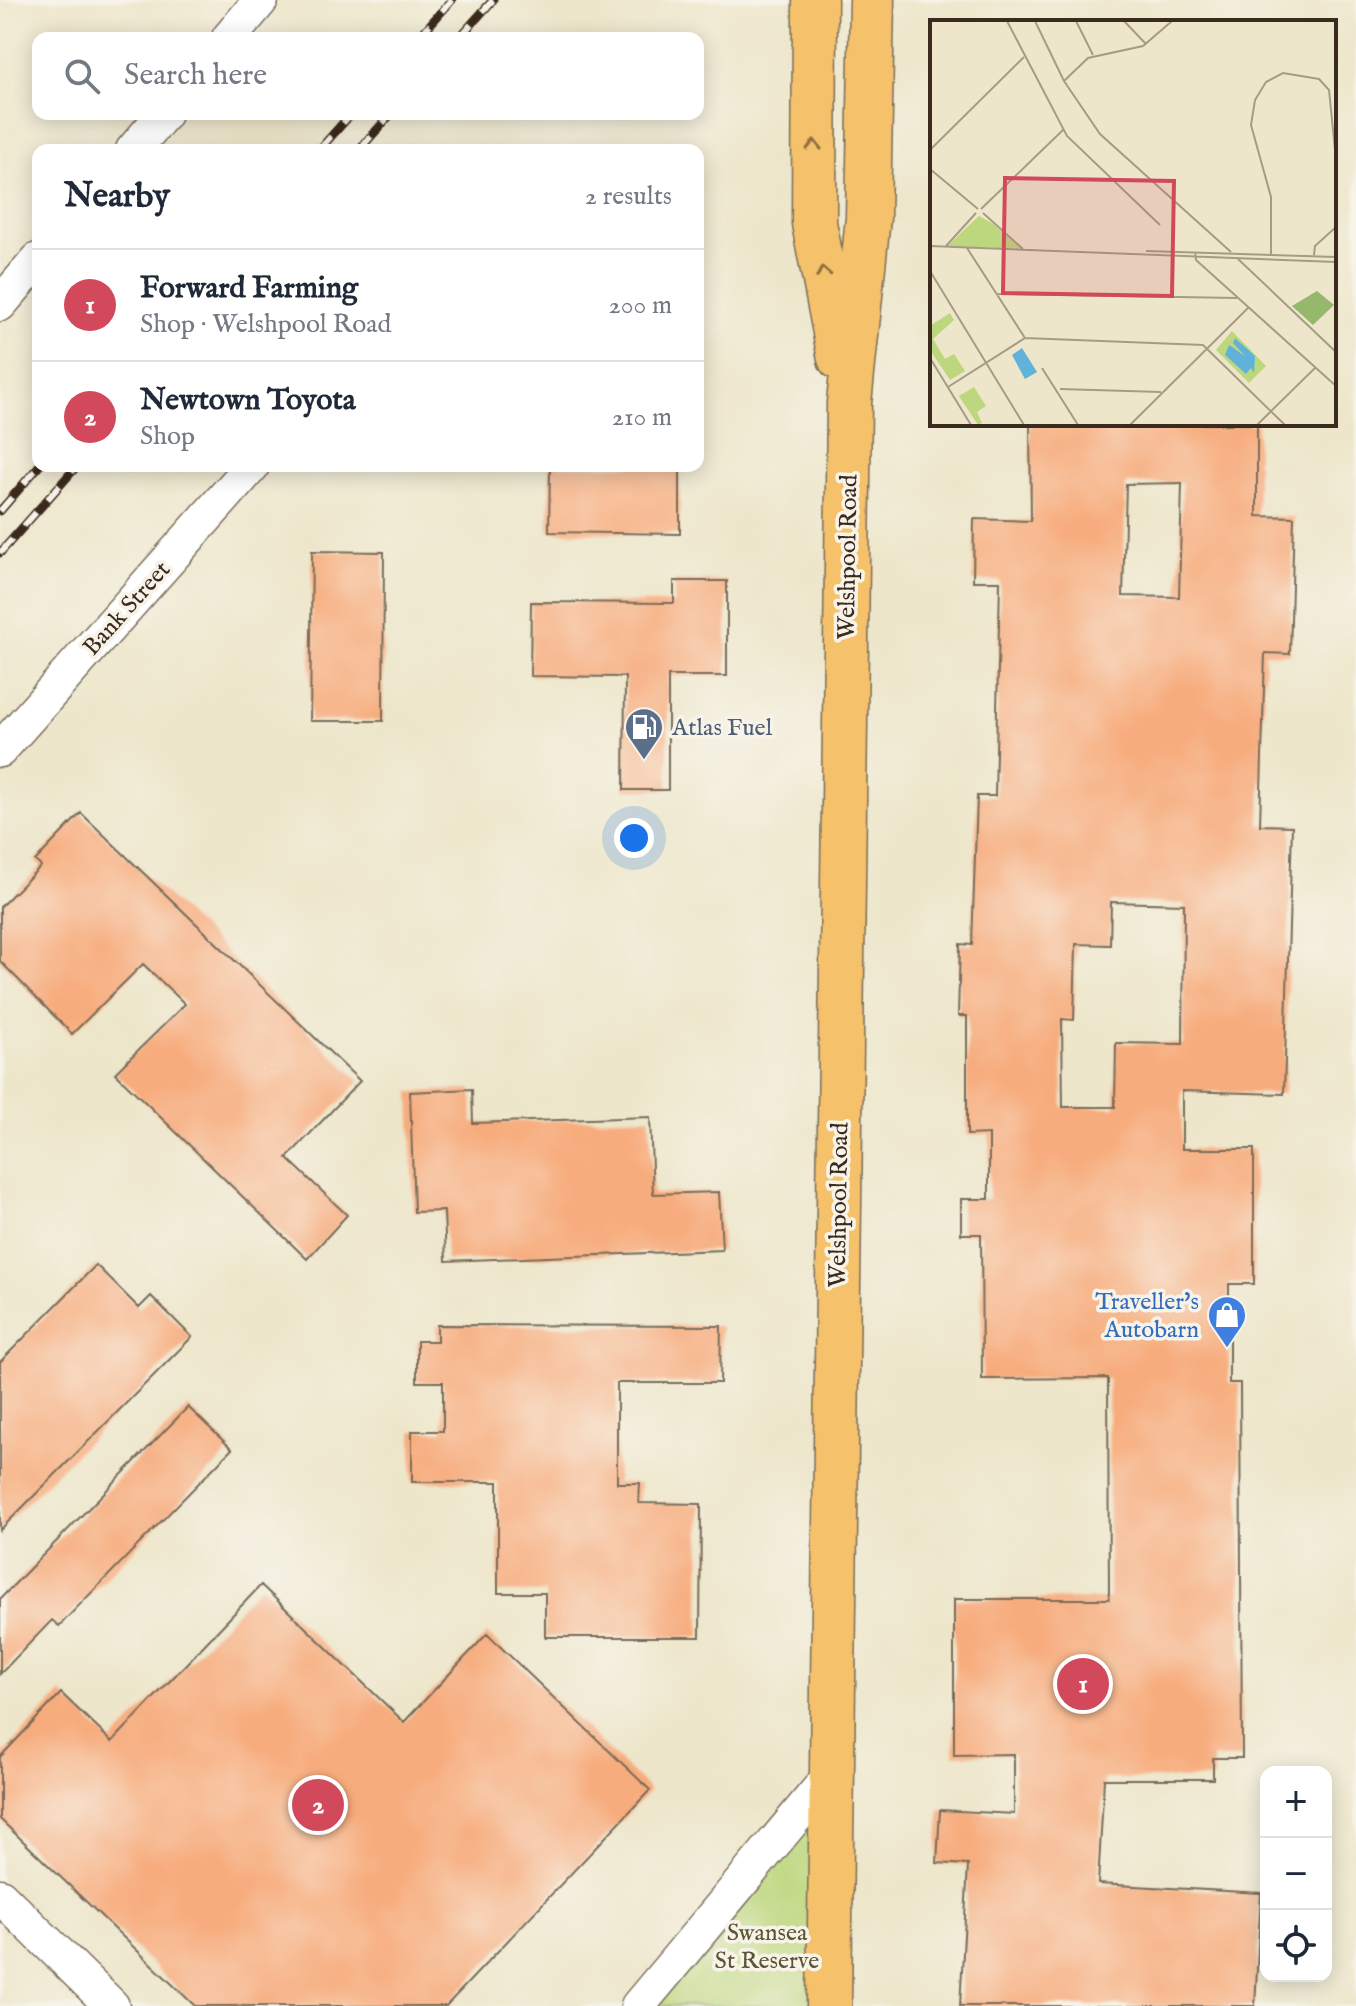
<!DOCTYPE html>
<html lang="en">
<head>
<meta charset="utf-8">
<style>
  :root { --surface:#fff; --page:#f6f6f7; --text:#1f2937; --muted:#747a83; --line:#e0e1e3; --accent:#d1495b }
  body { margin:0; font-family:"IM FELL English",serif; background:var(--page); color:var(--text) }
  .controls { position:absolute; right:24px; bottom:24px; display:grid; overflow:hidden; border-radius:16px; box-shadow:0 4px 20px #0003 }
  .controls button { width:72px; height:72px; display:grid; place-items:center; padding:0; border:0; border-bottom:2px solid var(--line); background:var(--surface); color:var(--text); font:40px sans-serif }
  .you { position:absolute; left:634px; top:838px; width:28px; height:28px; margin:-20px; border:6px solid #fff; border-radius:50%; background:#1a73e8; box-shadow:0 0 0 12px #1a73e833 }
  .badge { display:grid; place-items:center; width:52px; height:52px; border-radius:50%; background:var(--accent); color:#fff; font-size:26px; font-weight:700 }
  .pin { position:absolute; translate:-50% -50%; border:4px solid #fff; box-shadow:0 2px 8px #0006 }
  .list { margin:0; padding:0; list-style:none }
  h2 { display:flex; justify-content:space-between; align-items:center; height:104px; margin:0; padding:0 32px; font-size:34px }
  h2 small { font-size:26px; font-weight:400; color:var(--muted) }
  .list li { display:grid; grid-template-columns:52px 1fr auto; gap:24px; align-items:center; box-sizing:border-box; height:112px; padding:0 32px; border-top:2px solid var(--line) }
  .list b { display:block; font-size:30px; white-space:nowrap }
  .list p { margin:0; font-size:26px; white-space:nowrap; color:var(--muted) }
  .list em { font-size:26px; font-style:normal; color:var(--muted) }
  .icon { flex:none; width:44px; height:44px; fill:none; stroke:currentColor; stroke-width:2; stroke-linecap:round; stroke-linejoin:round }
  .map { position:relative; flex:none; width:1356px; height:2006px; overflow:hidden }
  .search { position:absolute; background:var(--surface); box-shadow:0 4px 20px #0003; left:32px; top:32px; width:672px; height:88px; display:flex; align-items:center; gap:20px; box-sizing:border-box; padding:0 28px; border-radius:16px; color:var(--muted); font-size:30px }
  .panel { position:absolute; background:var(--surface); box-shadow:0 4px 20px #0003; left:32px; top:144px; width:672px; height:328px; border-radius:16px }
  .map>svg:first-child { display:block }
</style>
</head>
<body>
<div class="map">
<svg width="1356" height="2006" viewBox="0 0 1356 2006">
  <rect width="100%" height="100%" fill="#f7f3e8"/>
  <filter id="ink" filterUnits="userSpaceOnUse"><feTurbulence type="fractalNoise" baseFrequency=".0125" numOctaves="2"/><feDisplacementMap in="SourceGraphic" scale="16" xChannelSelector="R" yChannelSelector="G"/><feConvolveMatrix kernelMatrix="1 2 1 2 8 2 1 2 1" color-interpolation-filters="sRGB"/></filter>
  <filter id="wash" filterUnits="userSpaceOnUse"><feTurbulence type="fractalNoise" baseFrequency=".006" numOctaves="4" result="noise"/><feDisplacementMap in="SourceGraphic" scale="32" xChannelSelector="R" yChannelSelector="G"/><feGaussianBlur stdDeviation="1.8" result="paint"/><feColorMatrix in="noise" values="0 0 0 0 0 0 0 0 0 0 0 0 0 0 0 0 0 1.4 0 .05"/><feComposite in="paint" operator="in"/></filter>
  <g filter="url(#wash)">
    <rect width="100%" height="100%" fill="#ede6ca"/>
    <path fill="#bcd77d" stroke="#7c804e" stroke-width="2" d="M 830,1776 L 829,2006 L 638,2006 Z"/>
    <g id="blocks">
      <path fill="#f7ac7d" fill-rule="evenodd" d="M 1030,424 L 1257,424 L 1257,516 L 1294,517 L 1290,654 L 1265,653 L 1260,825 L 1292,826 L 1284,1094 L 1182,1091 L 1182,1149 L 1254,1149 L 1254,1284 L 1229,1284 L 1229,1383 L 1240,1383 L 1242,1758 L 1213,1758 L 1213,1779 L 1104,1779 L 1098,1884 L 1261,1893 L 1255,2006 L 960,2006 L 968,1865 L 937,1863 L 940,1810 L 1014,1814 L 1014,1754 L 954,1755 L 954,1599 L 1109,1599 L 1108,1378 L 982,1379 L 981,1234 L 961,1234 L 961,1199 L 989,1199 L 989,1134 L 967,1135 L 967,1016 L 958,1016 L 960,944 L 972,945 L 977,796 L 995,796 L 1000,581 L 973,581 L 974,519 L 1031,521 ZM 1182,483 L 1179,597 L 1123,596 L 1126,484 ZM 1111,902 L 1184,904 L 1183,1044 L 1116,1043 L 1115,1107 L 1063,1107 L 1062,1019 L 1074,1020 L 1076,944 L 1110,945 Z
        M 550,466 L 680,466 L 680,534 L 549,532 Z
        M 312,551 L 384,552 L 383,721 L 310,721 Z
        M 674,581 L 727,581 L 727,676 L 668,676 L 668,790 L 624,790 L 625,677 L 530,676 L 531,602 L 674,603 Z
        M 81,813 L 360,1081 L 287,1158 L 347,1215 L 307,1259 L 115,1073 L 185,1004 L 143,964 L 72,1034 L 0,961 L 0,907 L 41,866 L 35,861 Z
        M 472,1089 L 473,1123 L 650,1117 L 653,1194 L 719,1192 L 722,1250 L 446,1261 L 444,1211 L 414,1212 L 410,1092 Z
        M 96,1265 L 139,1308 L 151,1296 L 192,1337 L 0,1530 L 0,1362 Z
        M 437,1325 L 721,1326 L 720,1383 L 617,1383 L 617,1483 L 640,1483 L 639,1503 L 701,1504 L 700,1637 L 545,1637 L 545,1593 L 498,1593 L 498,1482 L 412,1482 L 412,1431 L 443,1431 L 443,1382 L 417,1382 L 417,1341 L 437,1341 Z
        M 188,1407 L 232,1449 L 59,1626 L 52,1620 L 0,1674 L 0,1599 Z
        M 261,1585 L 404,1722 L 487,1634 L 650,1790 L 446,2006 L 195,2006 L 0,1819 L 0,1757 L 61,1693 L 112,1742 Z"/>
    </g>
  </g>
  <g filter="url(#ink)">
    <use href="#blocks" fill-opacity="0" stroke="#796c5a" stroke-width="2"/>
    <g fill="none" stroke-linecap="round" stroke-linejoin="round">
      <g stroke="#796c5a" stroke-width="37">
        <path id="minor" d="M 229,38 L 261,0
          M 133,150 L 164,114
          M 0,304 L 38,260
          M 0,750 L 252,466
          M 0,1896 L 112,2006
          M 638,2006 L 830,1776"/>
      </g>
      <g stroke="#796c5a" stroke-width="47">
        <path id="major" d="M 815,0 L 814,223 L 840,358
          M 829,2006 L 849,403 L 868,218 L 872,0"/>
      </g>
      <use href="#minor" stroke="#fff" stroke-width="34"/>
      <use href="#major" stroke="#f5c16b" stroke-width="44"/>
      <g stroke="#3b2a1e" stroke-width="9">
        <path id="rail" d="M 418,38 L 452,0
          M 459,38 L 493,0
          M 319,150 L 351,114
          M 359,150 L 391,114
          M 0,511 L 39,466
          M 0,553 L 77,466"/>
      </g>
      <use href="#rail" stroke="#f7f3e8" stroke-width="6" stroke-dasharray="18" stroke-linecap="butt"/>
    </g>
    <defs><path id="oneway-chevron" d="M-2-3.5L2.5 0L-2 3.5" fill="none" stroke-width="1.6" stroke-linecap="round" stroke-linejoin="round" transform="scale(2)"/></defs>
    <g stroke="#8f6e41">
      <use href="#oneway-chevron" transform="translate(814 145) rotate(-90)"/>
      <use href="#oneway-chevron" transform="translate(823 272) rotate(-101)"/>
    </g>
  </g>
  <defs>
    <g id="fuel-pin" transform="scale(2)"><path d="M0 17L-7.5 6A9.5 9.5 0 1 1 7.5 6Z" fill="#5c6f8a" stroke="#f7f3e8"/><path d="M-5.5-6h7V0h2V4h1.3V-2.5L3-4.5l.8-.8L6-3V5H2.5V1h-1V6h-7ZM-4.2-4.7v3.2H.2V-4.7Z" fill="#fff"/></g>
    <g id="shop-pin" transform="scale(2)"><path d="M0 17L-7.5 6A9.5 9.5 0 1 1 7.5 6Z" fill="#3f7fe0" stroke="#f7f3e8"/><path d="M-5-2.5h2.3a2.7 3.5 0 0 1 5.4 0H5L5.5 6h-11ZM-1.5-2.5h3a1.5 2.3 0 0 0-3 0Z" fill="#fff"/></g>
  </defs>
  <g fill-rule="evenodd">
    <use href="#fuel-pin" x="644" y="727"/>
    <use href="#shop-pin" x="1227" y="1315"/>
  </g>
  <g text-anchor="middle" stroke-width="7" stroke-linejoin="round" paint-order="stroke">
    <g font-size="24" fill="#3b2a1e" stroke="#f7f3e8">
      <text transform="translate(847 557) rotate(-89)" y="8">Welshpool Road</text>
      <text transform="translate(126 608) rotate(-48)" y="8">Bank Street</text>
      <text transform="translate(838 1205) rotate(-89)" y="8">Welshpool Road</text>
    </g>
    <g font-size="24" fill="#4e5e75" stroke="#f7f3e8" text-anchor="start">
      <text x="672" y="735">Atlas Fuel</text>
    </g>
    <g font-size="24" fill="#366cbe" stroke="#f7f3e8" text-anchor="end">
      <text x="1199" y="1309">Traveller's<tspan x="1199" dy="28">Autobarn</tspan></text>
    </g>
    <g font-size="24" fill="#5b5536" stroke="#f7f3e8">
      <text x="767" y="1940">Swansea<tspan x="767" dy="28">St Reserve</tspan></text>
    </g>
  </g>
  <g transform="translate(930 20)">
    <rect width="406" height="406" fill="#ede6ca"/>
    <path d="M 49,196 L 62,203 L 93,229 L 17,226 ZM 20,293 L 24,300 L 3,319 L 15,339 L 24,334 L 35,351 L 20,360 L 0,330 L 0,306 ZM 302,311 L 336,346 L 319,363 L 286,330 ZM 44,367 L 56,386 L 47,392 L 52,403 L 48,405 L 29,376 Z" fill="#bcd77d"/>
    <path d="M 387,271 L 404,285 L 383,305 L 362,286 Z" fill="#95b86c"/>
    <path d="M 305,318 L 325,336 L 324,353 L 321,348 L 316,354 L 295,335 L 299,325 L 315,336 L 303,323 ZM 92,328 L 107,352 L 95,359 L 82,335 Z" fill="#60b2db"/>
    <path fill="none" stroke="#a69b85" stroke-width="2" d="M 77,1 L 137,116 L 230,205M 105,1 L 134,61 L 170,114 L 301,232M 146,1 L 163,35M 194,1 L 216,24M 134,61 L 158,38 L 213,26 L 242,1M 0,130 L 94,37M 0,149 L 48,189M 51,189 L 133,110M 53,193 L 93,229M 0,226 L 406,242M 16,226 L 46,193M 37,228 L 95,318M 216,231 L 406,237M 265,232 L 266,240 L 406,366M 341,234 L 341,177 L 321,105 L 325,80 L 336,62 L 353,53 L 389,59 L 399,70 L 406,140M 384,235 L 385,226 L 406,207M 307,238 L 406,332M 0,251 L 94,405M 66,274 L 307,278M 0,338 L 41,405M 112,348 L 148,405M 18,367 L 95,318 L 273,325 L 355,405M 130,369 L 231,372M 200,405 L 319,287M 327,405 L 386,347"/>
    <path fill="#d1495b" fill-opacity="0.15" stroke="#d1495b" stroke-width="4" d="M 75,158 L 244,161 L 242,276 L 73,273 Z"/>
    <rect width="406" height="406" fill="none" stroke="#3b2a1e" stroke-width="4"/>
  </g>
</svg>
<div class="controls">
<button>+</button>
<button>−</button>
<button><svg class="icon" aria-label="locate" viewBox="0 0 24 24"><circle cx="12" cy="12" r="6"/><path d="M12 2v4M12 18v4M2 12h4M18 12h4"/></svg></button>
</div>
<div class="you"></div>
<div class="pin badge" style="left:1083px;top:1684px">1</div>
<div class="pin badge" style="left:318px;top:1805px">2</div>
<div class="search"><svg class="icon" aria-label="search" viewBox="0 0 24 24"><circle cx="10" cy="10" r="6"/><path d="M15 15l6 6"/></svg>Search here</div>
<section class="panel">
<h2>Nearby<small>2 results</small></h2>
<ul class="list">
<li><span class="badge">1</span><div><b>Forward Farming</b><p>Shop · Welshpool Road</p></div><em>200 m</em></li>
<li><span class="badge">2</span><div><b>Newtown Toyota</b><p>Shop</p></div><em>210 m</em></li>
</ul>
</section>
</div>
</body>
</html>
